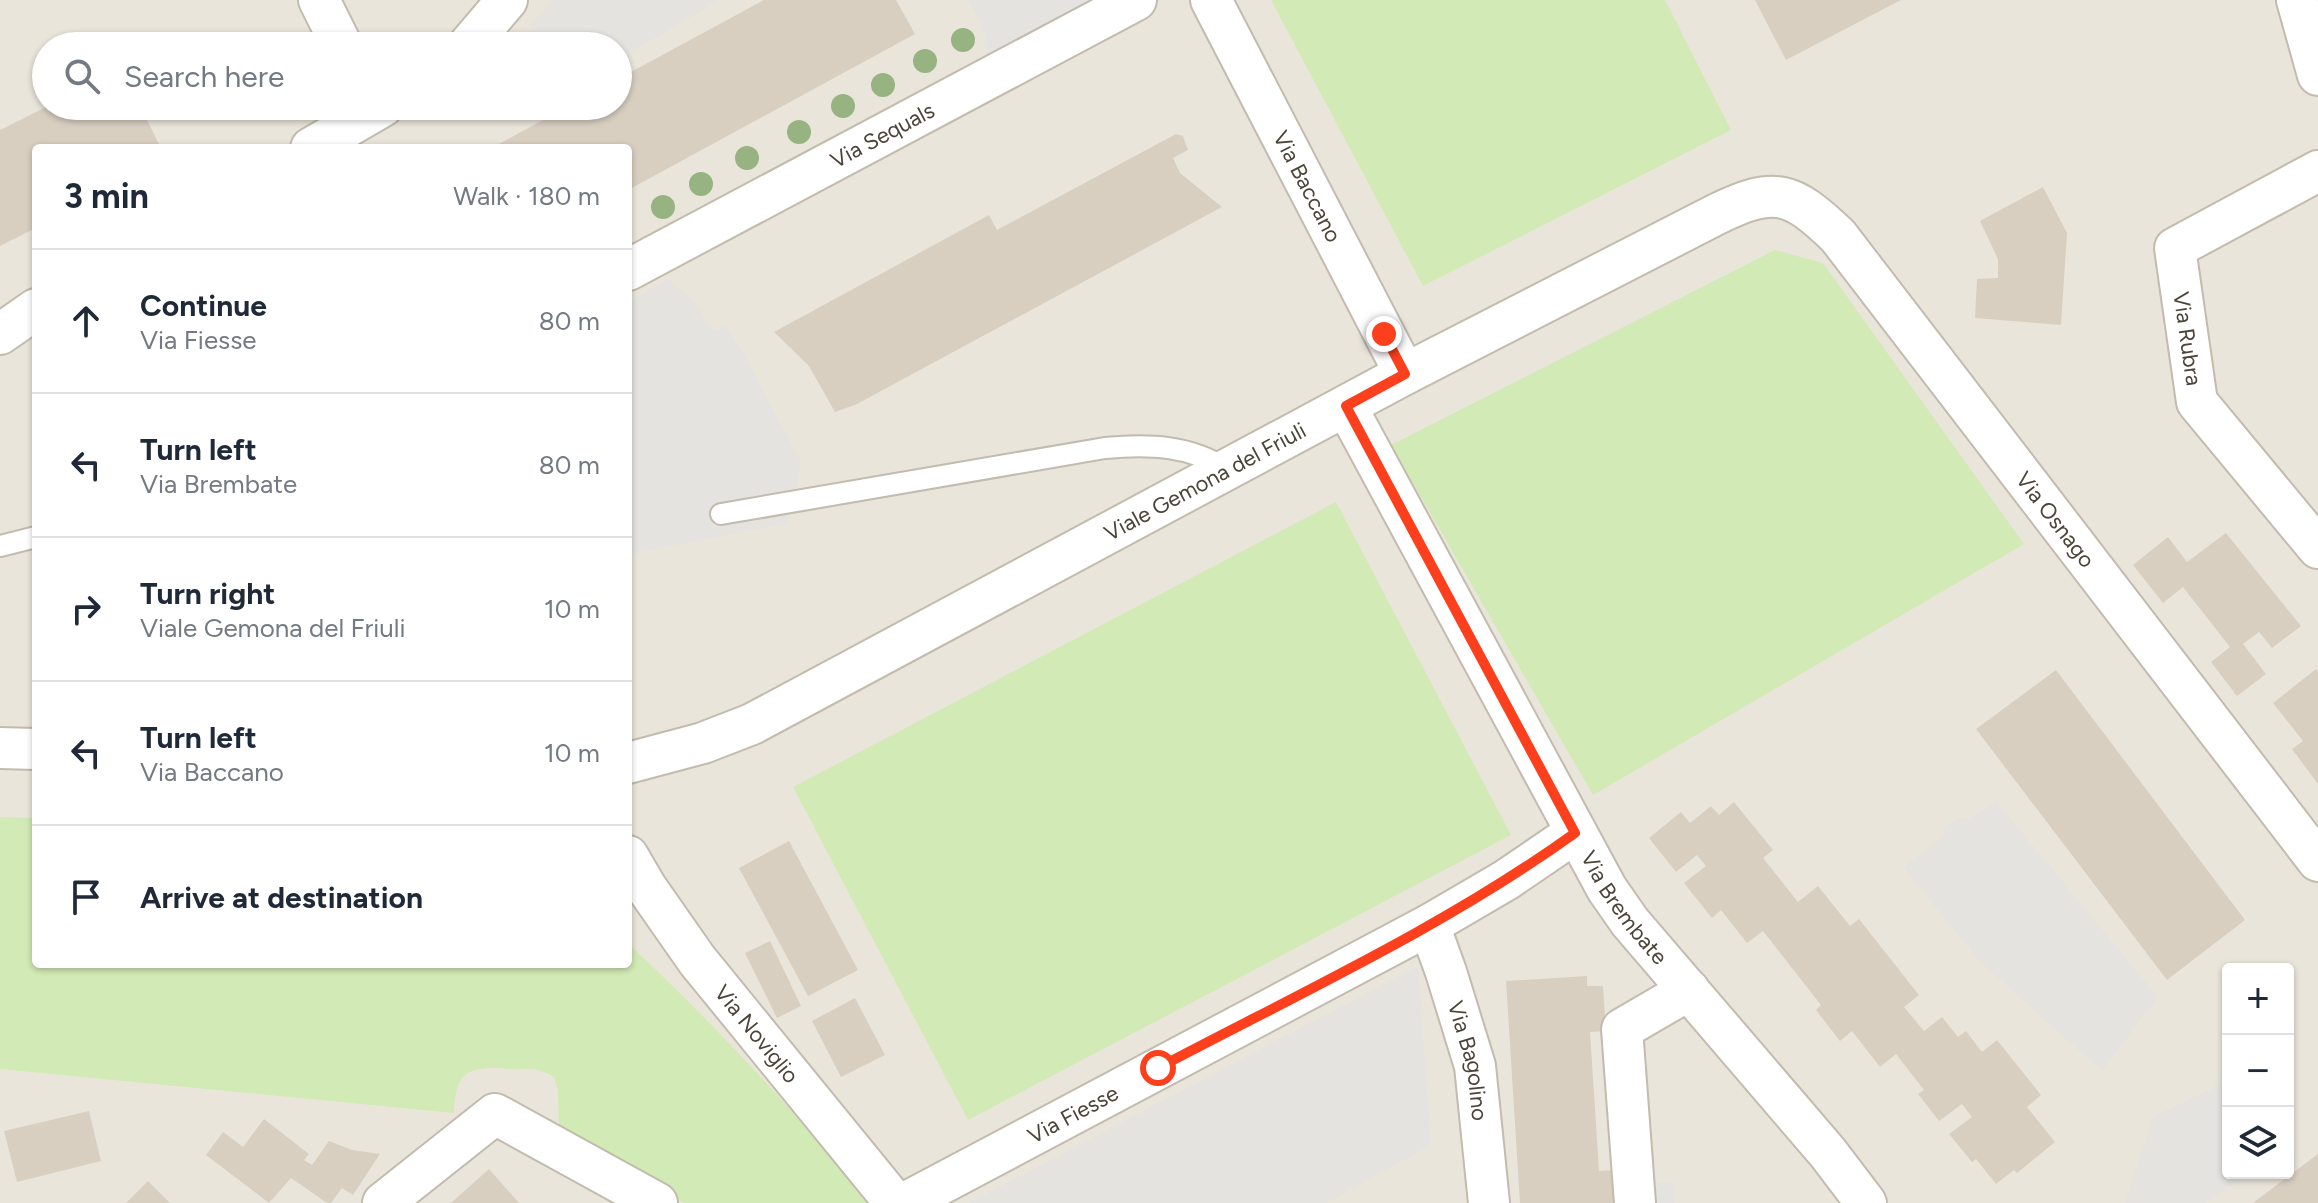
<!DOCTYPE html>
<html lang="en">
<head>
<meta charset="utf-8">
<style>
  :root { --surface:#fff; --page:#f2f2f3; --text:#1f2937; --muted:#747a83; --line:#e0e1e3 }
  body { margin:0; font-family:Figtree,sans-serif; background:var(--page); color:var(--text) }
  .controls { position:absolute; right:24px; bottom:24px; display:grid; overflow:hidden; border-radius:8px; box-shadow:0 2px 6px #0004 }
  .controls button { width:72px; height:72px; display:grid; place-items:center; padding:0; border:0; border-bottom:2px solid var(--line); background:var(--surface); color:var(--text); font:40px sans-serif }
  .stop { position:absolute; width:24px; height:24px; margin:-18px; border:6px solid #fc3f1d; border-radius:50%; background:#fff }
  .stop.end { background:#fc3f1d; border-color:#fff; box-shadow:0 2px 8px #0008 }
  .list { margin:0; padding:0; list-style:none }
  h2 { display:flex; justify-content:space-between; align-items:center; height:104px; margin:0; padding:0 32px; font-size:34px }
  h2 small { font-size:26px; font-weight:400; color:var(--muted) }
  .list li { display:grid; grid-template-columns:52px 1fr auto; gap:24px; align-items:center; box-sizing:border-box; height:144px; padding:0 32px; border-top:2px solid var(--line) }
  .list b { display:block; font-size:30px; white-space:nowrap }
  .list p { margin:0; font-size:26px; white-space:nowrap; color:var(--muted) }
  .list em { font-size:26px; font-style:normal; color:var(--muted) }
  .icon { flex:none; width:44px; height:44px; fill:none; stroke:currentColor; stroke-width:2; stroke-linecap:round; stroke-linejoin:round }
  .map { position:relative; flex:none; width:2318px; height:1203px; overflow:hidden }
  .search { position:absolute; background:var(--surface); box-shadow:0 2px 6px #0004; left:32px; top:32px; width:600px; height:88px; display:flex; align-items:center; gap:20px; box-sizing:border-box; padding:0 28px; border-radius:44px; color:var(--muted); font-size:30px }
  .panel { position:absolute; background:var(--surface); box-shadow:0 2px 6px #0004; left:32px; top:144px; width:600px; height:824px; border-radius:8px }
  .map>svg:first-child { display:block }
</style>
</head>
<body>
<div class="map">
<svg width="2318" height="1203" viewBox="0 0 2318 1203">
  <rect width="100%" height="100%" fill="#f6f3ec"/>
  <path fill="#eae5da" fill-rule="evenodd" d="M 0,0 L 2318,0 L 2318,1203 L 0,1203 ZM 46,46 L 618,46 L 618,106 L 46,106 ZM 36,148 L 628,148 L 628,964 L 36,964 ZM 2228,969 L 2288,969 L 2288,1173 L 2228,1173 Z"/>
  <path fill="#d2eab5" d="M 1271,0 L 1665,0 L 1731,130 L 1423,286 Z
    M 1775,250 L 1823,263 L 2024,544 L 1593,795 L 1391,445 Z
    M 1336,502 L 1511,835 L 968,1120 L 793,787 Z
    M 0,817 L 36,818 L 36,964 L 628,964 L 628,943 C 713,1024 796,1109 866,1203 L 684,1203 L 589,1153 L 559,1131 L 558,1090 L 554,1077 C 534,1066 532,1070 511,1069 C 472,1066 455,1068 454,1113 L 0,1069 Z"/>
  <path fill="#e5e3e0" d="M 552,0 L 720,0 L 618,60 L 618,46 L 542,46 L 531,25 Z
    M 967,0 L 1093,0 L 986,55 L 987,41 L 981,23 Z
    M 668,279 L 695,302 L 713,331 L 726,326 L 742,351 L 801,462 L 796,489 L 784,497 L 788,523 L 630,554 L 628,302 Z
    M 1996,801 L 2158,997 L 2102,1071 L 1978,960 L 1903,867 L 1945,835 L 1943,827 L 1958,818 L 1969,819 Z
    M 1418,966 L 1431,1145 L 1327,1203 L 969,1203 Z
    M 2228,1081 L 2228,1173 L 2251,1173 L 2206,1203 L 2125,1203 L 2154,1116 Z
    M 1673,1181 L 1675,1203 L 1645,1203 L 1644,1185 Z"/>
  <path fill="#d8cfc1" d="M 764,0 L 896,0 L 915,34 L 628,190 L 628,148 L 499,148 L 497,145 L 569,106 L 618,106 L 618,79 Z
    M 1755,0 L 1901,0 L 1786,60 Z
    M 48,106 L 140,106 L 161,148 L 36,148 L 36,228 L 0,246 L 0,130 Z
    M 1176,134 L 1183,136 L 1188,150 L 1173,158 L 1180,173 L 1222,207 L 857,404 L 835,412 L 809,366 L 774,332 L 989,215 L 997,230 Z
    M 2043,187 L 2067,233 L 2061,325 L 1975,318 L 1977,279 L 1998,278 L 1998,259 L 1980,221 Z
    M 2226,533 L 2301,626 L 2272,648 L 2259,632 L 2243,644 L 2266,674 L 2237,696 L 2211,662 L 2230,647 L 2183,587 L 2163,603 L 2133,565 L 2168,537 L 2187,562 Z
    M 2316,669 L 2318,672 L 2318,784 L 2292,749 L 2303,741 L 2273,703 Z
    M 2056,670 L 2245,920 L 2167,980 L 1976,729 Z
    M 1734,802 L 1773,850 L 1763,858 L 1798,902 L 1818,886 L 1850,926 L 1859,919 L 1919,995 L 1904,1007 L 1924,1031 L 1942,1017 L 1958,1037 L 1966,1031 L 1982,1052 L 1997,1040 L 2041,1095 L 2027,1107 L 2055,1142 L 2017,1173 L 2014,1170 L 1996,1184 L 1976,1159 L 1972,1162 L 1949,1134 L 1972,1117 L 1962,1104 L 1939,1121 L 1918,1094 L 1924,1090 L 1896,1054 L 1880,1067 L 1852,1031 L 1840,1041 L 1816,1010 L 1821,1005 L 1763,931 L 1747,943 L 1721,910 L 1712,918 L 1684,883 L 1706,866 L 1697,855 L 1676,872 L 1649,838 L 1681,812 L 1690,823 L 1711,806 L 1719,815 Z
    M 789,841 L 858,970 L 808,996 L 739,868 Z
    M 770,941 L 801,1006 L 777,1018 L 745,953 Z
    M 1587,976 L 1587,986 L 1603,986 L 1606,1031 L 1590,1032 L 1599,1171 L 1616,1170 L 1618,1203 L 1520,1203 L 1506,981 Z
    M 855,998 L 885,1055 L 841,1077 L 812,1021 Z
    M 89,1111 L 101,1161 L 17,1182 L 4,1131 Z
    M 264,1119 L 309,1154 L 304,1160 L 312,1165 L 329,1141 L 352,1150 L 380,1154 L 353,1195 L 342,1188 L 331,1203 L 327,1203 L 291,1178 L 269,1203 L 206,1155 L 223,1132 L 243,1147 Z
    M 2318,1154 L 2318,1203 L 2253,1203 Z
    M 489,1169 L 519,1203 L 451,1203 Z
    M 148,1181 L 170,1203 L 126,1203 Z"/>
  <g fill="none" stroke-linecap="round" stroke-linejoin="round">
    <g stroke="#c2bbae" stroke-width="24">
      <path id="lane" d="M 721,514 L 1105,448 C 1148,444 1191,445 1227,470
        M 0,546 L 36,537"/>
    </g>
    <g stroke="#c2bbae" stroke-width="44">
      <g id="street">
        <path d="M 319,0 L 342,46"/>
        <path id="s1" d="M 1211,0 L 1405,374"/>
        <path d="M 2297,0 L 2318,75"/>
        <path d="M 468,46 L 507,0"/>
        <path d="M 311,148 L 383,106"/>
        <path id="s2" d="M 2318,171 L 2175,248 L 2197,402 L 2318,548"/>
        <path id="s3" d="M 628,270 L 1136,0"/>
        <path d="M 0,334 L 36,309"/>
        <path id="s4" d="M 1346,406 L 1607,889 L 1630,922 L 1828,1153 L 1866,1203"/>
        <path d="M 0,748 L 36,749"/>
        <path id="s5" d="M 628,763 L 703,743 L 752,724 L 1405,374 L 1717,214 C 1775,186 1791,191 1838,236 L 2318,861"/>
        <path id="s6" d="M 628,856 L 646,887 L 697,960 L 895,1203"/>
        <path id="s7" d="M 1429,925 L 1446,972 L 1475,1066 L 1489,1203"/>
        <path d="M 383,1203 L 495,1114 L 657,1203"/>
        <path id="s8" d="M 905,1203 L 1429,925 L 1506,880 L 1575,833"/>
        <path d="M 1635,1203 L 1622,1029 L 1689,990"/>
      </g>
    </g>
    <use href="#lane" stroke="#fff" stroke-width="20"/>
    <use href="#street" stroke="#fff" stroke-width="40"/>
  </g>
  <g fill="#97b381">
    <circle cx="963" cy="40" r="12"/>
    <circle cx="925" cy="61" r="12"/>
    <circle cx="883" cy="85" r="12"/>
    <circle cx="843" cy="106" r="12"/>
    <circle cx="799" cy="132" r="12"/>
    <circle cx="747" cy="158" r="12"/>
    <circle cx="701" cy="184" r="12"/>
    <circle cx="663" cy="207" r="12"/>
  </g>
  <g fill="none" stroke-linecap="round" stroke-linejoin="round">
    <path stroke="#fc3f1d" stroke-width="10" d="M 1158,1068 C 1298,994 1446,926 1575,833 L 1346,406 L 1405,374 L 1384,334"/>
  </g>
  <g text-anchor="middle" stroke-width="6" stroke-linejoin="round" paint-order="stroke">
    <g font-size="22" fill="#4b4439" stroke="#fff">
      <text dy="8" stroke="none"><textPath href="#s3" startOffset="288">Via Sequals</textPath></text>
      <text dy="8" stroke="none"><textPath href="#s1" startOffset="210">Via Baccano</textPath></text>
      <text dy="8" stroke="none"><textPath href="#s2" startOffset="254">Via Rubra</textPath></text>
      <text dy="8" stroke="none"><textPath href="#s5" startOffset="644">Viale Gemona del Friuli</textPath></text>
      <text dy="8" stroke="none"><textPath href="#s5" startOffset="1716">Via Osnago</textPath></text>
      <text dy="8" stroke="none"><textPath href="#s4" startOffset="574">Via Brembate</textPath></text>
      <text dy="8" stroke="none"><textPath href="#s6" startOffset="220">Via Noviglio</textPath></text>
      <text dy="8" stroke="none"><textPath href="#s7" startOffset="142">Via Bagolino</textPath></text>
      <text dy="8" stroke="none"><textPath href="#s8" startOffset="190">Via Fiesse</textPath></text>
    </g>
  </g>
</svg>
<div class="controls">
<button>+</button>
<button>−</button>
<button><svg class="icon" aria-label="layers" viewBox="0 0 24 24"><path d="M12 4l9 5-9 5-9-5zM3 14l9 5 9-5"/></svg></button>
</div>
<div class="stop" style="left:1158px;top:1068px"></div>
<div class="stop end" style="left:1384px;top:334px"></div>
<div class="search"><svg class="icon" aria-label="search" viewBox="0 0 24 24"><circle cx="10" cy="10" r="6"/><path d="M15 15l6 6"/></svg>Search here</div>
<section class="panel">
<h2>3 min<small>Walk · 180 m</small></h2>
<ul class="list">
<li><svg class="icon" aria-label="ahead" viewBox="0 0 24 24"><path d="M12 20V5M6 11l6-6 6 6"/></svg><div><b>Continue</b><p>Via Fiesse</p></div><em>80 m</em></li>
<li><svg class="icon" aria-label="left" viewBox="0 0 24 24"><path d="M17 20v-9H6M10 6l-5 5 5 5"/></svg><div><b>Turn left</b><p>Via Brembate</p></div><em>80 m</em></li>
<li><svg class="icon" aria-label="right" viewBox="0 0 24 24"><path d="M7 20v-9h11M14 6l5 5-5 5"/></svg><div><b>Turn right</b><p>Viale Gemona del Friuli</p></div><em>10 m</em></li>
<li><svg class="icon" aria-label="left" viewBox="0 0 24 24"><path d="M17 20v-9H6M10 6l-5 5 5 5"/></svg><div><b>Turn left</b><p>Via Baccano</p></div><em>10 m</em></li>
<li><svg class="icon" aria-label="arrive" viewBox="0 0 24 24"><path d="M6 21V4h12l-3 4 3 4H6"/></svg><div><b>Arrive at destination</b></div></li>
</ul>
</section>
</div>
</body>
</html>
